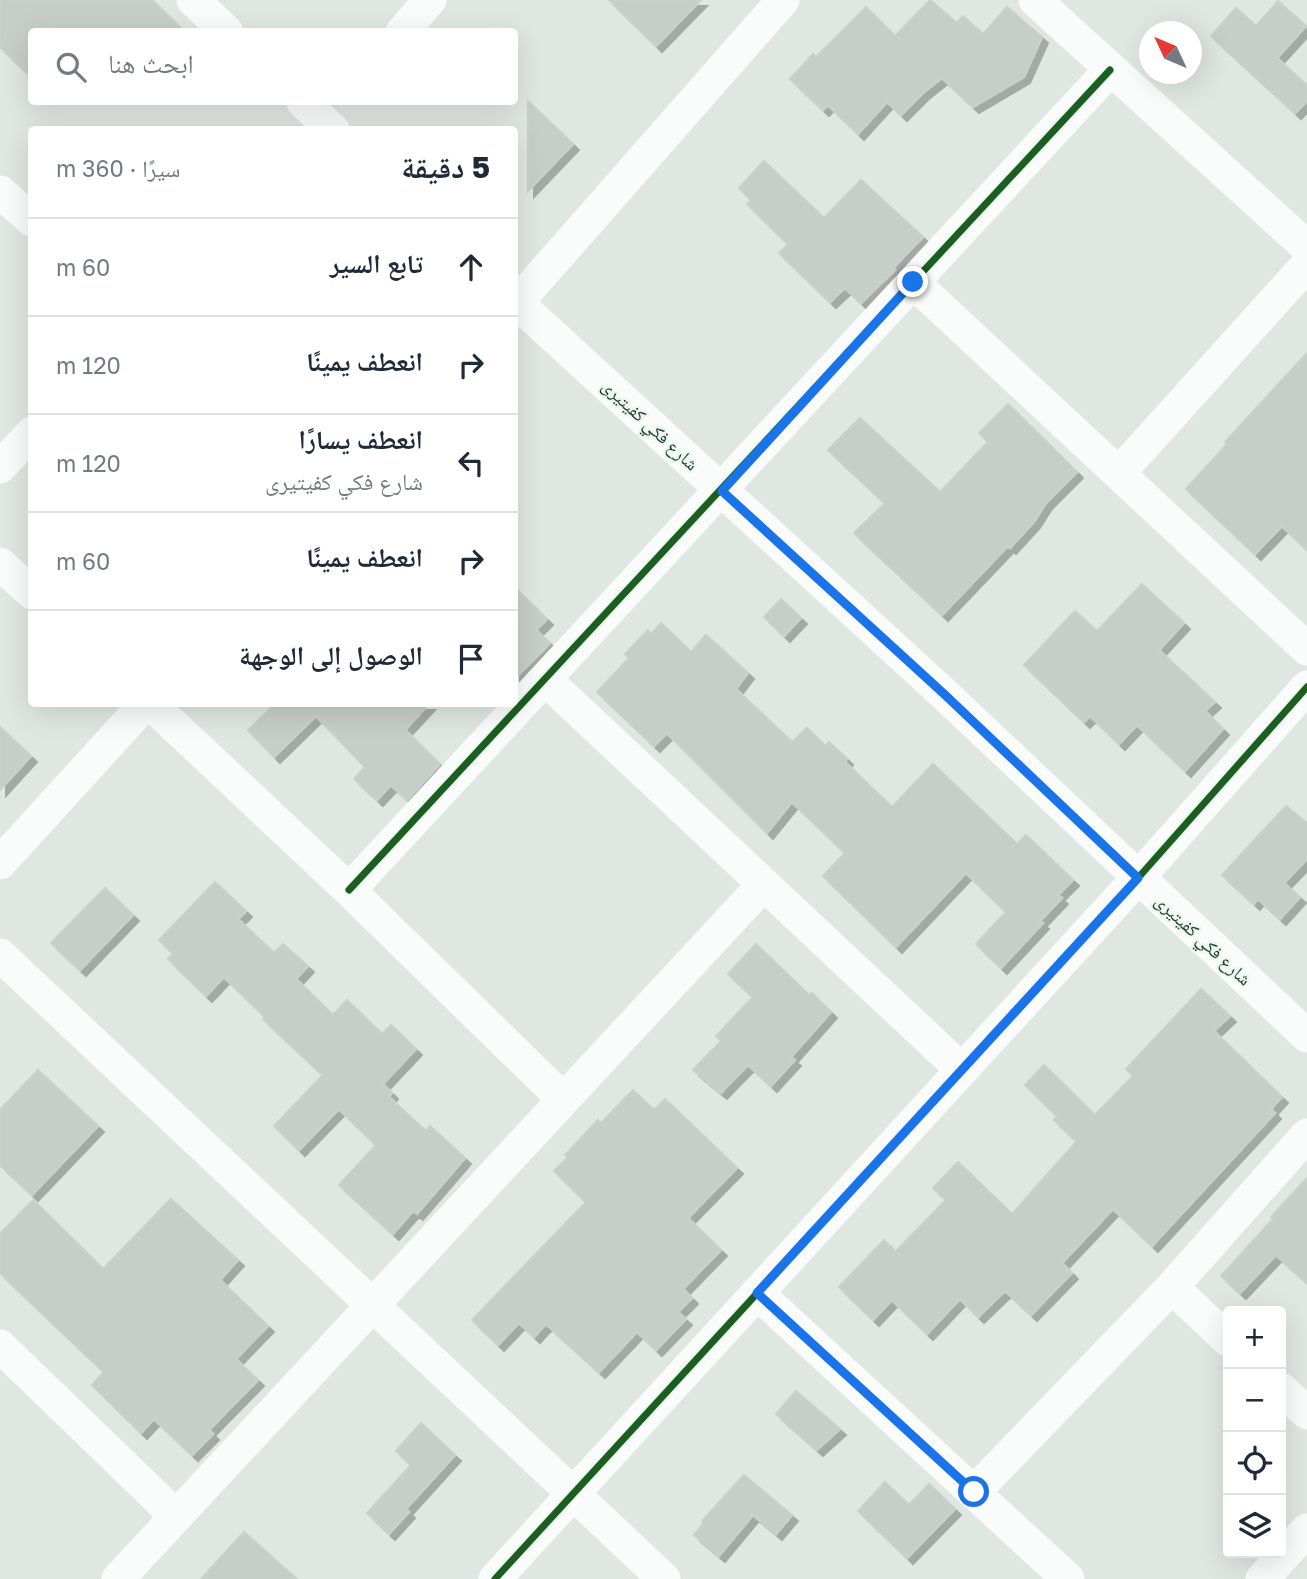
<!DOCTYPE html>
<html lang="ar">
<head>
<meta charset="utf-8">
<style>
  :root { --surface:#fff; --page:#f2f2f3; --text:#1f2937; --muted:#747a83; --line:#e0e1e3 }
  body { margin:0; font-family:"Golos Text","Noto Naskh Arabic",sans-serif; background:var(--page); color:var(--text); direction:rtl }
  .controls { position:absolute; right:21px; bottom:21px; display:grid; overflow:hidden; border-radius:7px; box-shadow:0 7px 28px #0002 }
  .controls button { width:63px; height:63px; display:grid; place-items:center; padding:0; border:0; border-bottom:2px solid var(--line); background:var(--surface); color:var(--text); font:35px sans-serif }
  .compass { position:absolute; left:1139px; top:21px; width:63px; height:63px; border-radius:50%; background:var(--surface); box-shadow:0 7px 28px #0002; rotate:314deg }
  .stop { position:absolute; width:21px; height:21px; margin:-16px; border:5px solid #1a73e8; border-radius:50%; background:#fff }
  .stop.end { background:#1a73e8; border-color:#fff; box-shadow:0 2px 7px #0008 }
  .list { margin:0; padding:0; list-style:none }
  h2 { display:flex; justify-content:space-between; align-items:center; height:91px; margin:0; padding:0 28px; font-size:30px }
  h2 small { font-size:23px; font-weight:400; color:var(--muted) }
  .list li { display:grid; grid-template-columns:46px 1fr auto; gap:21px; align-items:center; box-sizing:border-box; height:98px; padding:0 28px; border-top:2px solid var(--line) }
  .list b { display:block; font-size:26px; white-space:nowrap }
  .list p { margin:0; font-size:23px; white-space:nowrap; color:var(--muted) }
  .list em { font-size:23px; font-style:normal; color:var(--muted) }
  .icon { flex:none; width:38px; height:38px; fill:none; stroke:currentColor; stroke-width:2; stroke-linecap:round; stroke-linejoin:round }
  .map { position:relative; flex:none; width:1307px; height:1579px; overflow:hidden; direction:ltr }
  .search { position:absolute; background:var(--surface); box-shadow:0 7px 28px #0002; left:28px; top:28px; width:490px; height:77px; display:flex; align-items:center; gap:18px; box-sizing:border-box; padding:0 24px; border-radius:7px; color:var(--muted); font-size:26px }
  .panel { position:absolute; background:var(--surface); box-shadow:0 7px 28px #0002; left:28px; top:126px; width:490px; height:581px; border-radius:7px; direction:rtl }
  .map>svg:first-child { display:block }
</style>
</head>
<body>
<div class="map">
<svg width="1307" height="1579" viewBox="0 0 1307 1579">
  <defs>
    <filter id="shadow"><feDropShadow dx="6" dy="6" stdDeviation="0" flood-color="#0004"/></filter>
  </defs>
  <rect width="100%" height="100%" fill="#e0e7e3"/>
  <path fill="#c7ceca" stroke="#c9d0cc" stroke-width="2" filter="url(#shadow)" d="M 0,0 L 152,0 L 185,32 L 32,32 L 32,78 L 0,47 Z
    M 609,0 L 701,0 L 656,46 Z
    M 930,0 L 957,23 L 963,16 L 983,34 L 1007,7 L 1042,37 L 1024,77 L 973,107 L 942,78 L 923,93 L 901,115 L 887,102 L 858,134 L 828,105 L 823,110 L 790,79 L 813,54 L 816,57 L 866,7 L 895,36 Z
    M 1278,1 L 1306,26 L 1277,58 L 1307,85 L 1307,101 L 1295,113 L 1211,36 L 1236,8 L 1256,26 Z
    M 528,101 L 573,144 L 528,191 Z
    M 764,161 L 824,218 L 861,180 L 923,237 L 893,268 L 895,270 L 861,303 L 845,288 L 830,302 L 779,253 L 788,244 L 747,204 L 751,200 L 739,188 Z
    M 1307,353 L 1307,550 L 1282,526 L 1255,554 L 1186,489 L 1227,444 L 1225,442 Z
    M 1008,404 L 1077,472 L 1046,503 L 1034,522 L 1010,548 L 1008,546 L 942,615 L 854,533 L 885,503 L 828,450 L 860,418 L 940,492 L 988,442 L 979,433 Z
    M 1142,584 L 1184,623 L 1159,650 L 1215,702 L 1205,711 L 1223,729 L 1185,771 L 1137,725 L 1119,744 L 1090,716 L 1084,722 L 1024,665 L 1075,611 L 1097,631 Z
    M 514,587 L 547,619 L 536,630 L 550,643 L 514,679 Z
    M 781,599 L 801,618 L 784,636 L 764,617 Z
    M 661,623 L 691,652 L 706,635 L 748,673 L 736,689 L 792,742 L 807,728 L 825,746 L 829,742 L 847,759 L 845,762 L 892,807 L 933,764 L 1017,844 L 1026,835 L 1073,880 L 1058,895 L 1062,898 L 1040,921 L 1043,923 L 1001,968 L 976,944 L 1006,912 L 966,873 L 896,947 L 823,876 L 845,853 L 792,802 L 767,833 L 667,733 L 654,746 L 597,692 L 629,658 L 625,654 L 648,630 L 651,634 Z
    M 275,704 L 429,704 L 405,730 L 440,764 L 407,800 L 391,785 L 377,800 L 354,779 L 365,767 L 316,716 L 274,757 L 248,730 Z
    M 0,727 L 31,756 L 0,790 Z
    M 1286,806 L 1307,823 L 1307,859 L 1284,883 L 1300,897 L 1280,919 L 1258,899 L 1254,904 L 1222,875 Z
    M 215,882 L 246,911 L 238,919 L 274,953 L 283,944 L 308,966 L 296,979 L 333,1015 L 347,1000 L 382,1034 L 391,1025 L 416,1049 L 383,1084 L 392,1093 L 389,1097 L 426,1131 L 430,1126 L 465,1158 L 417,1214 L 413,1211 L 393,1234 L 339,1185 L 376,1145 L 339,1109 L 299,1150 L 274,1126 L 323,1075 L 263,1019 L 265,1017 L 224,977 L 206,996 L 168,959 L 173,954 L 159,940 Z
    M 105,888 L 133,915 L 80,970 L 51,943 Z
    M 756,944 L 809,995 L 812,993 L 831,1012 L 791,1057 L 795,1060 L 771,1086 L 748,1065 L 721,1093 L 693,1070 L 721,1041 L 716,1036 L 753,997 L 728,974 Z
    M 1201,989 L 1230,1016 L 1214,1031 L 1282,1097 L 1271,1109 L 1275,1113 L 1152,1246 L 1113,1209 L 1062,1263 L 1072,1273 L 1031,1315 L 1005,1291 L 978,1317 L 960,1299 L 927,1334 L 892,1300 L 873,1320 L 839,1287 L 884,1240 L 895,1252 L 946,1200 L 933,1188 L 958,1162 L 1012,1214 L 1077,1141 L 1054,1120 L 1057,1116 L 1025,1085 L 1044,1065 L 1095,1115 L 1133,1076 L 1126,1069 Z
    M 38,1070 L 98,1126 L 32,1195 L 0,1165 L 0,1110 Z
    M 633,1090 L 654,1110 L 665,1099 L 737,1168 L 688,1218 L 721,1250 L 683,1289 L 692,1298 L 678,1312 L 686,1319 L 656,1350 L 637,1332 L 599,1372 L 546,1324 L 534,1337 L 519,1323 L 498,1345 L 472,1320 L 586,1202 L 554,1171 L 568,1157 L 565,1155 L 598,1120 L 601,1123 Z
    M 1307,1178 L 1307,1283 L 1276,1255 L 1240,1293 L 1221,1276 L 1273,1219 L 1271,1217 Z
    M 171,1199 L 238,1260 L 220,1280 L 268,1326 L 236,1359 L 258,1380 L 209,1430 L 213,1434 L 192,1455 L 154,1419 L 141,1433 L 92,1385 L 104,1372 L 0,1273 L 0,1234 L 33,1200 L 103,1269 Z
    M 796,1391 L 840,1429 L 817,1450 L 776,1414 Z
    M 421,1423 L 455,1455 L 406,1509 L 409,1512 L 389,1534 L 367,1513 L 411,1465 L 396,1451 Z
    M 744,1475 L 792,1515 L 776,1534 L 753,1515 L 719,1556 L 694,1535 L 704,1523 L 702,1521 Z
    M 885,1482 L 909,1505 L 929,1484 L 955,1509 L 907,1558 L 858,1511 Z
    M 244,1532 L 297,1579 L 201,1579 Z"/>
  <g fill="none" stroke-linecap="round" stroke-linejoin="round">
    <path stroke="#fafbfb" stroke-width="33" d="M 193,0 L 227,32
      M 1035,0 L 1307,247
      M 402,32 L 430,0
      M 303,102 L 333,130
      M 0,192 L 32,220
      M 913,282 L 1307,649
      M 514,300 L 943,693 L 1307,1036
      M 514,306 L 783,0
      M 0,467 L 32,433
      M 1119,473 L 1307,265
      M 0,564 L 32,593
      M 546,680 L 962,1070
      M 151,704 L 349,890 L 563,1099
      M 0,863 L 145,704
      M 349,890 L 1110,70
      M 0,955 L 664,1579
      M 1172,1287 L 1228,1340
      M 757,1293 L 1068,1579
      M 0,1346 L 176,1516
      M 1281,1389 L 1307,1413
      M 974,1492 L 1172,1287 L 1307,1135
      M 118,1579 L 764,884
      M 495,1579 L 1138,878 L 1307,687
      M 1262,1579 L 1307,1530"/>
    <g stroke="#edf7f1" stroke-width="11">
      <path id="cycleway" d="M 349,890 L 1110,70
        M 495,1579 L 1138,878 L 1307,687"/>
    </g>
    <use href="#cycleway" stroke="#1b5e20" stroke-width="7"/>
  </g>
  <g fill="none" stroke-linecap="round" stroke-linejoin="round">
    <path stroke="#1a73e8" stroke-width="9" d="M 913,282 L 722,491 L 943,693 L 1138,878 L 757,1293 L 974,1492"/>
  </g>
  <g text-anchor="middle" stroke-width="5" stroke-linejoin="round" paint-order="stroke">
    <g font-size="18" fill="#1e3a2f" stroke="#edf7f1">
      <text transform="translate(650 425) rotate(43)" y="6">شارع فكي كفيتيرى</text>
      <text transform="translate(1203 940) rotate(43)" y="6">شارع فكي كفيتيرى</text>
    </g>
  </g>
</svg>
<div class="controls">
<button>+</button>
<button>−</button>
<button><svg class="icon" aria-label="locate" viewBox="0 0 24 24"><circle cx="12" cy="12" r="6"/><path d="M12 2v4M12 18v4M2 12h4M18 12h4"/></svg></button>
<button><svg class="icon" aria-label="layers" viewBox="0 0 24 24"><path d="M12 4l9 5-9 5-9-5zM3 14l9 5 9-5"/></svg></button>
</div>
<svg class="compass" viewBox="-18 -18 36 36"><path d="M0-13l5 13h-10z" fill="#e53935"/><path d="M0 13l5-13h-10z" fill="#747a83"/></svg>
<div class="stop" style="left:974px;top:1492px"></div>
<div class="stop end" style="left:913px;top:282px"></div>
<div class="search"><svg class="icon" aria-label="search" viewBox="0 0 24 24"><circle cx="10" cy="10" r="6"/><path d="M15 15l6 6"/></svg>ابحث هنا</div>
<section class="panel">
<h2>5 دقيقة<small>سيرًا · 360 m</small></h2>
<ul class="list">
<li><svg class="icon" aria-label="ahead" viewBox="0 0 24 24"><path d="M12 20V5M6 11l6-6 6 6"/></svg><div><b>تابع السير</b></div><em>60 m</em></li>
<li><svg class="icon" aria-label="right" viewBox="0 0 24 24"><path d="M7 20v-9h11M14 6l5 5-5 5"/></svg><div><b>انعطف يمينًا</b></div><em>120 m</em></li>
<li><svg class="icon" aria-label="left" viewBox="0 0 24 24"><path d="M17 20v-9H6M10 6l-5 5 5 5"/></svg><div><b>انعطف يسارًا</b><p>شارع فكي كفيتيرى</p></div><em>120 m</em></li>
<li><svg class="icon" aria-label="right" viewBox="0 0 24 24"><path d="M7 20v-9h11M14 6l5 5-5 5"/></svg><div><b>انعطف يمينًا</b></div><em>60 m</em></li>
<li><svg class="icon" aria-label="arrive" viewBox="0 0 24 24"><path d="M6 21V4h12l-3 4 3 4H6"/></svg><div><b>الوصول إلى الوجهة</b></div></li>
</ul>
</section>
</div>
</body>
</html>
